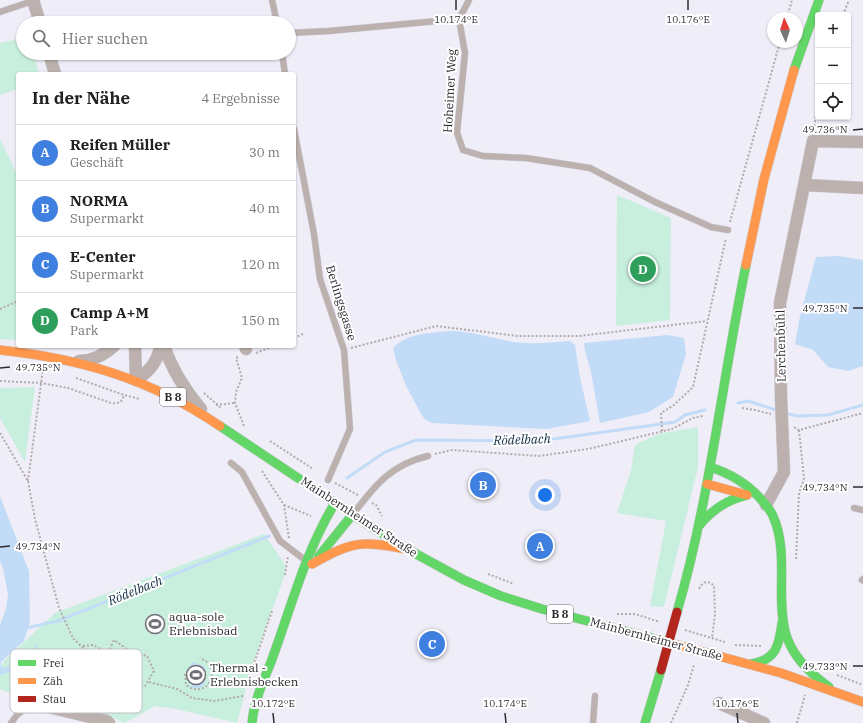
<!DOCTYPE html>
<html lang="de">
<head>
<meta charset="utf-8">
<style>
  :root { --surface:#fff; --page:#f6f6f6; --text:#222; --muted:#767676; --line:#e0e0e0; --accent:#1a73e8 }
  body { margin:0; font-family:"IBM Plex Serif",serif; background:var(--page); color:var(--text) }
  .controls { position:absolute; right:12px; top:12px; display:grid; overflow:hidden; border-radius:4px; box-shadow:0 1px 3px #0004 }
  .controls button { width:36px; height:36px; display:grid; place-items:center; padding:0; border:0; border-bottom:1px solid var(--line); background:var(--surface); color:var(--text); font:20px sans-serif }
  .compass { position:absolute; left:767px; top:12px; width:36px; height:36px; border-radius:50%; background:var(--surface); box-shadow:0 1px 3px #0004; rotate:356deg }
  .you { position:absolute; left:545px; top:495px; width:14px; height:14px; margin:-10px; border:3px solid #fff; border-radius:50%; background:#1a73e8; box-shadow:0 0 0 6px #1a73e833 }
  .badge { display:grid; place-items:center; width:26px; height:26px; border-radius:50%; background:var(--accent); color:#fff; font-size:13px; font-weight:700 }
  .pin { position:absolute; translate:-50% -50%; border:2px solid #fff; box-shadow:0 1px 4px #0006 }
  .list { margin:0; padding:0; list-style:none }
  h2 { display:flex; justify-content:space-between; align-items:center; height:52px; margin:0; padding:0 16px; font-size:17px }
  h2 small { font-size:13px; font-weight:400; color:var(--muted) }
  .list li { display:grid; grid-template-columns:26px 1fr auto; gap:12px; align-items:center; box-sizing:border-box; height:56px; padding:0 16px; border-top:1px solid var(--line) }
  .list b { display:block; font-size:15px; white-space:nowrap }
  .list p { margin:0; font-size:13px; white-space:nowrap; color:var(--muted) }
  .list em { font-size:13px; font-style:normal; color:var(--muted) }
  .icon { flex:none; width:22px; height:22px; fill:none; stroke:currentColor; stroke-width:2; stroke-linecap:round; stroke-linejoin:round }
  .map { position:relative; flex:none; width:863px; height:723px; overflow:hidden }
  .search { position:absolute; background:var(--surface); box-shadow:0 1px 3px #0004; left:16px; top:16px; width:280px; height:44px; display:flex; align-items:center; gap:10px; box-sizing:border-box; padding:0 14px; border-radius:22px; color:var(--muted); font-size:15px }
  .panel { position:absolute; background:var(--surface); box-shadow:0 1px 3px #0004; left:16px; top:72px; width:280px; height:276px; border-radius:4px }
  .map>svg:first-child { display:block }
</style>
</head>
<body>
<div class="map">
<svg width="863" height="723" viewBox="0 0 863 723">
  <rect width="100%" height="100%" fill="#efedf7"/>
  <path fill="#c8efdd" d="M 23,38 L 23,53 L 34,53 L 39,74 L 18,74 L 18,89 L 0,95 L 0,43 Z
    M 0,139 L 18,176 L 18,340 L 0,339 Z
    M 617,195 L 671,218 L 670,320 L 616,326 Z
    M 35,387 L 25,462 L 0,418 L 0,388 Z
    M 698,427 L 698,467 L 664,607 L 650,606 L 666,521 L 617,513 L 631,470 L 635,445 L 658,434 Z
    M 264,534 L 286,566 L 284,577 L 246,682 L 245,693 L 237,723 L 176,709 L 155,706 L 125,723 L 100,712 L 19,697 L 0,689 L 0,670 L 3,662 L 55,613 Z"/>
  <path fill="#c2dcf8" d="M 839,256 L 863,260 L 863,366 L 848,371 L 828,367 L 813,350 L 795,344 L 800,316 L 816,257 Z
    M 450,331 C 476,331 500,342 526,343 C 540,344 555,342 570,341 L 575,345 L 580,377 L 590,421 L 547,429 L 432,423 L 424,419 L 406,386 L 396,360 L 393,348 C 407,333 430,333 450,331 Z
    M 667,335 L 684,338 L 686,354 L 673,397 L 649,412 L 600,423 L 591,372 L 585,351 L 584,343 Z
    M 0,496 L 29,571 L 30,621 L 24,641 L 1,662 L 1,667 L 5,668 L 32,653 L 37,644 L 41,656 L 43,657 L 34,669 L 20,669 L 0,675 L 0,625 L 6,609 L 8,594 L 3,569 L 0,561 Z
    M 192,662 L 202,665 L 205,667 L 205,683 L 201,688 L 194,688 L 189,683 L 188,671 Z"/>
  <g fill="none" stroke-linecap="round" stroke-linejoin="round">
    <path stroke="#c2dcf8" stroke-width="3" d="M 738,403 L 748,401 L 779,411
      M 785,413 L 797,416 L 828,415 L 863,405
      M 347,478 L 385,452 L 416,440 L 540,441 L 675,422 L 685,415 L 705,410
      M 26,628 L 58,621 L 269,536"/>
    <g stroke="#cdcbd3" stroke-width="7">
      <path id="lane" d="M 272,0 L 277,23
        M 0,12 L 33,1
        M 459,19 L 469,0
        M 289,33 L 329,31 L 459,19 L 465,53 L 457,133 L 463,150 L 483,156 L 526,158 L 590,168 L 655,202 L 711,227 L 728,230
        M 282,53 L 285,74
        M 294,129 L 314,234 L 320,279 L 344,350 L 350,429 L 328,480
        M 231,463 L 242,472 L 280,541 L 305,560
        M 854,508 L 863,510
        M 354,513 C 375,485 392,464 428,456
        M 862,580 L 863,579
        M 11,723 L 17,715 L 32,703
        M 593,723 L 595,696"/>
    </g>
    <g stroke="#cdcbd3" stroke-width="13">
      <path id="street" d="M 33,0 L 40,23
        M 49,53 L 55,74
        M 805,185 L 863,188
        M 135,346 L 136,380
        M 164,346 C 172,370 185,390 201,409
        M 245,346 L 246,349
        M 79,361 C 93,361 105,354 114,346
        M 136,380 C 149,372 158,362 160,346
        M 766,505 L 784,472 L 781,398 L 780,303 L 813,141 L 863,142
        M 32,703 L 107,721 L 109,723
        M 719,703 L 764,723"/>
    </g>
    <g stroke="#cdcbd3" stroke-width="10">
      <path id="fast" d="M 794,70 L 819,0
        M 220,426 L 373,528 L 407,549 L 464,580 L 501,596 L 542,609 L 674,644
        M 710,467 C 729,473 745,482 759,497 C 764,503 770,509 773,516 C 789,552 776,593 785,631 C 791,655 809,673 829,687
        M 698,527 C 711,510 726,500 747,495
        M 319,556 L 353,514
        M 677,612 C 710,499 722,381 746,265
        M 751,664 C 776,660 779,646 782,623
        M 252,723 C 254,701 263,682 271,662 C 291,608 305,552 335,503
        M 645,723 L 661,670"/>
    </g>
    <g stroke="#cdcbd3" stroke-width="10">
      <path id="slow" d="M 746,265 L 764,179 L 794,70
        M 0,350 C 83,359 150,379 220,426
        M 707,484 L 747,495
        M 312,564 C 328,555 345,545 364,544 C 378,543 393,547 407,549
        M 674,644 L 781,673 L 863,702"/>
    </g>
    <path stroke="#b3aaaa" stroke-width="2" stroke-dasharray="2 2" stroke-linecap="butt" d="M 843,15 L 849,0
      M 787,18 L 792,0
      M 814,130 L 818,94
      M 730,222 L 780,42
      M 0,309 L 16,302 L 18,300
      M 294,338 L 303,334
      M 351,348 L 436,326 L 518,336 L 579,336 L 707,321
      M 256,353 L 274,346
      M 238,357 L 236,358 L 242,378 L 236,392 L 235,403 L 244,426
      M 76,378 L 124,395 L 140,399
      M 0,381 L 41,383 L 68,388 L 111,403 C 119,404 122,402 124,395
      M 204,393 L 221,408
      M 216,405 L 235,403
      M 742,408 L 755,410 L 771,414
      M 794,427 L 799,430 L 863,413
      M 662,431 L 661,413 L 674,405 L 693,387 L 726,238
      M 0,433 L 28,481 L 35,519 L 59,608 L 73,638 L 94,659 L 89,706
      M 270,441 L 313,469
      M 435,454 L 452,450 L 539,456 L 588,449 L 622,441 L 672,429 L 693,418 L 703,416
      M 262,471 L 284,505 L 289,538
      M 28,481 L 43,369
      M 335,483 L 358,495
      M 372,503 L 376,505 L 382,516
      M 284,505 L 311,516
      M 796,559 L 799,493 L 804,479 L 799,430
      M 488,574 L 514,584
      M 285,575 L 288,556
      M 699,589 C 702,583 705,581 711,583 L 714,586 L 715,614 L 712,638
      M 617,614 L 635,614 L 660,622
      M 685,630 L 725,642
      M 735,645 L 762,646
      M 83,646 L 93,645 L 108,653 L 121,655 L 128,650
      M 108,653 L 114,640 L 128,650 L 147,656 L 154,671 L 145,686 L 119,693 L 112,711
      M 185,674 L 186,685 C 198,694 212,688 212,672 C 211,669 210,666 209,663 L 200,658
      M 837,675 L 863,685
      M 248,681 L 272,611
      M 149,682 L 177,689 L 192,698 L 214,701 L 243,696
      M 119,693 L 127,671 L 121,655
      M 11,695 L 22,700
      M 671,723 L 688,685 L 694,665
      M 797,723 L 805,695"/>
    <use href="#lane" stroke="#bcb1ae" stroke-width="6"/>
    <use href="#street" stroke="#bcb1ae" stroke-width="12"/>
    <use href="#fast" stroke="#63d668" stroke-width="9"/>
    <use href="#slow" stroke="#ff974d" stroke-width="9"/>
    <g stroke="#cdcbd3" stroke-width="10" stroke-linecap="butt">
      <path id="jam-bridge" d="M 661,670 L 677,612"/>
    </g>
    <use href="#jam-bridge" stroke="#b3261e" stroke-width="9"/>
  </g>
  <path fill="none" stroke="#2d2b32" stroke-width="1.5" d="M 456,0 L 456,10M 688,0 L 688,10M 853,130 L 863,129M 853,308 L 863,308M 0,368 L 10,367M 853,487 L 863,487M 0,547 L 10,546M 853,666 L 863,666M 273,713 L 274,723M 505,713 L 506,723M 737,713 L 738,723"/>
  <defs>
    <g id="stadium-ring" transform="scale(1)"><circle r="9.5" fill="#fff" stroke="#716f77" stroke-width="1.5"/><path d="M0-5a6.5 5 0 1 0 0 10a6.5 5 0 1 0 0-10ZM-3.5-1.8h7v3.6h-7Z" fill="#716f77"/></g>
  </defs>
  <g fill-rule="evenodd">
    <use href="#stadium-ring" x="155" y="624"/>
    <use href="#stadium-ring" x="196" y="675"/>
  </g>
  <g text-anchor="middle" stroke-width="4" stroke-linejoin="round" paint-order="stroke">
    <g fill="#fff" stroke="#6c6b70" stroke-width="1">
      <rect x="160" y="388" width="26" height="18" rx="3"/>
      <rect x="547" y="605" width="26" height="18" rx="3"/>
    </g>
    <g font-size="11" font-weight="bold" fill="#2d2b32">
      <text x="173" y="401">B 8</text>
      <text x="560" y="618">B 8</text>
    </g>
    <g font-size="12" fill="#2d2b32" stroke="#fff">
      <text transform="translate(450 91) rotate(-87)" y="4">Hoheimer Weg</text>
      <text transform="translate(341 303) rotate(73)" y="4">Berlingsgasse</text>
      <text transform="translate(781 346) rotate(-91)" y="4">Lerchenbühl</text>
      <text transform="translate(359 517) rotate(33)" y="4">Mainbernheimer Straße</text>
      <text transform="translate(656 639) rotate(15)" y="4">Mainbernheimer Straße</text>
    </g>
    <g font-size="12" fill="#2d2b32" stroke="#fff" text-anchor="start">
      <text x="169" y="621">aqua-sole<tspan x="169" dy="14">Erlebnisbad</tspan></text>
      <text x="210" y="672">Thermal -<tspan x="210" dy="14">Erlebnisbecken</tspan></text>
    </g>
    <g font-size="13" font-style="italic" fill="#132f47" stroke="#fff">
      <text transform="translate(522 439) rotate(-2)" y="5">Rödelbach</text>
      <text transform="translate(135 590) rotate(-22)" y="5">Rödelbach</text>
    </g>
  </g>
  <rect x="10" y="649" width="132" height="64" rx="6" fill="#fff" stroke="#c0bfc2" stroke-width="1"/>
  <rect x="18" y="660" width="18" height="6" fill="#63d668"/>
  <rect x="18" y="678" width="18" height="6" fill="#ff974d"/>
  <rect x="18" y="696" width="18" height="6" fill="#b3261e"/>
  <g font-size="11" fill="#2d2b32">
    <text x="43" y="667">Frei</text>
    <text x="43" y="685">Zäh</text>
    <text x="43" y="703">Stau</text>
  </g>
  <g font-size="10" text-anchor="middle" fill="#2d2b32" stroke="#fff" stroke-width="4" stroke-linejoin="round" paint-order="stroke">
    <text x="456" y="23">10.174°E</text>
    <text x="688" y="23">10.176°E</text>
    <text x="825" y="133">49.736°N</text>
    <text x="825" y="312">49.735°N</text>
    <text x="38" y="371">49.735°N</text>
    <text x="825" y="491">49.734°N</text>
    <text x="38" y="550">49.734°N</text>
    <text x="825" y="670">49.733°N</text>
    <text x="273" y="707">10.172°E</text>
    <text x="505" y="707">10.174°E</text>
    <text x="737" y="707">10.176°E</text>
  </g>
</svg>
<div class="controls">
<button>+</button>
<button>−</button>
<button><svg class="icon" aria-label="locate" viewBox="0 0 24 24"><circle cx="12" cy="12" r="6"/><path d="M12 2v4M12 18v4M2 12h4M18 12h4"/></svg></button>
</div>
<svg class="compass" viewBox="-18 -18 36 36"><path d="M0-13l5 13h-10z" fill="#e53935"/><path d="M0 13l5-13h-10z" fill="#767676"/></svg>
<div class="you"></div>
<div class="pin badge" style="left:540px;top:546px;background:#3f7fe0">A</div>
<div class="pin badge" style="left:483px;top:485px;background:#3f7fe0">B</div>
<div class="pin badge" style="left:432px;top:644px;background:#3f7fe0">C</div>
<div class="pin badge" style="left:643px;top:269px;background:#2e9e5b">D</div>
<div class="search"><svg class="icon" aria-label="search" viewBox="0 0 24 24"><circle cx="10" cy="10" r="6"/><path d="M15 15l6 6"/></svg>Hier suchen</div>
<section class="panel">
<h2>In der Nähe<small>4 Ergebnisse</small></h2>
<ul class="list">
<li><span class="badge" style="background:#3f7fe0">A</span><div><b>Reifen Müller</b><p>Geschäft</p></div><em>30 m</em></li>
<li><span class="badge" style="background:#3f7fe0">B</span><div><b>NORMA</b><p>Supermarkt</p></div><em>40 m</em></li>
<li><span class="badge" style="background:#3f7fe0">C</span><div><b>E-Center</b><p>Supermarkt</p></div><em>120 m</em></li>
<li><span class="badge" style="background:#2e9e5b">D</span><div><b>Camp A+M</b><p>Park</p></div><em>150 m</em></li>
</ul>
</section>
</div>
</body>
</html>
